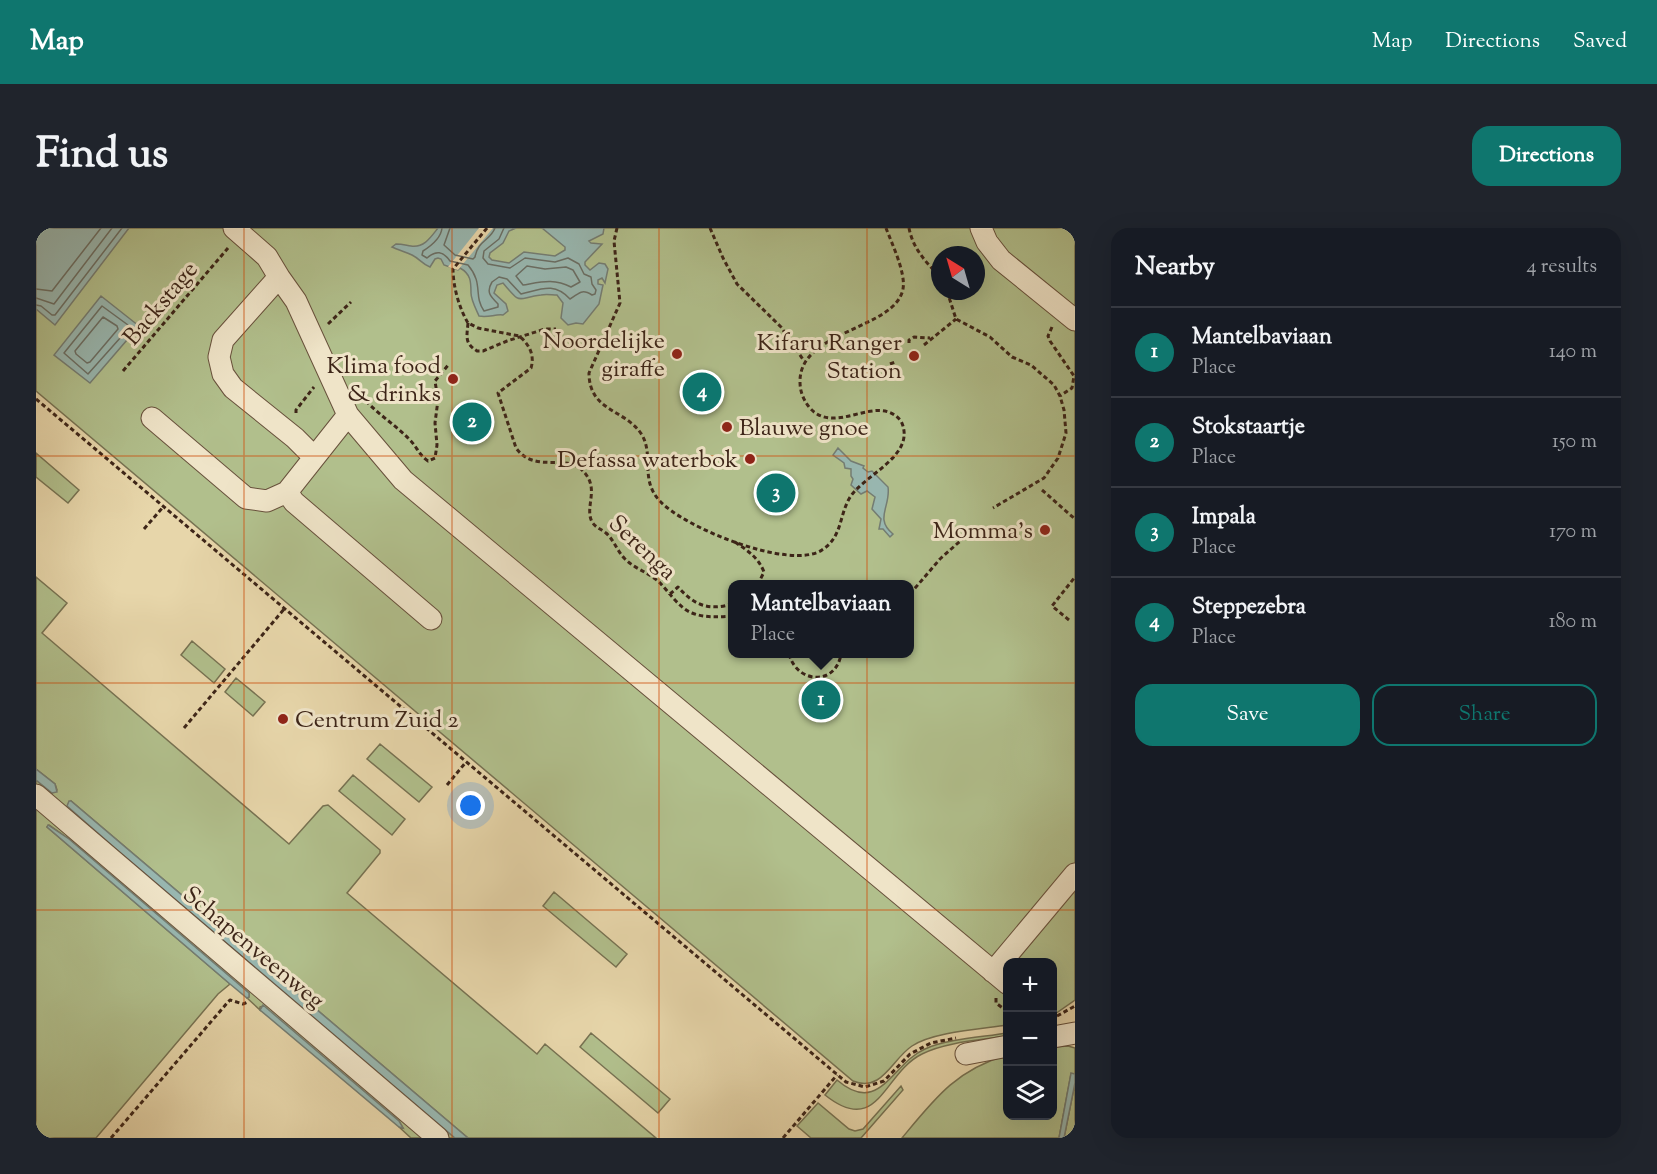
<!DOCTYPE html>
<html lang="en">
<head>
<meta charset="utf-8">
<style>
  :root { --surface:#171b24; --page:#20242c; --text:#f1f3f6; --muted:#9ea1a6; --line:#363941; --accent:#0f766e }
  body { margin:0; font-family:"Sorts Mill Goudy",serif; background:var(--page); color:var(--text) }
  .controls { position:absolute; right:18px; bottom:18px; display:grid; overflow:hidden; border-radius:12px; box-shadow:0 6px 24px #0002 }
  .controls button { width:54px; height:54px; display:grid; place-items:center; padding:0; border:0; border-bottom:2px solid var(--line); background:var(--surface); color:var(--text); font:30px sans-serif }
  .compass { position:absolute; left:895px; top:18px; width:54px; height:54px; border-radius:50%; background:var(--surface); box-shadow:0 6px 24px #0002; rotate:323deg }
  .you { position:absolute; left:435px; top:578px; width:21px; height:21px; margin:-15px; border:4px solid #fff; border-radius:50%; background:#1a73e8; box-shadow:0 0 0 9px #1a73e833 }
  .badge { display:grid; place-items:center; width:39px; height:39px; border-radius:50%; background:var(--accent); color:#fff; font-size:20px; font-weight:700 }
  .pin { position:absolute; translate:-50% -50%; border:3px solid #fff; box-shadow:0 2px 6px #0006 }
  .popup { position:absolute; left:692px; top:352px; width:186px; height:78px; box-sizing:border-box; display:grid; place-content:center; border-radius:12px; background:var(--surface); filter:drop-shadow(0 2px 4px #0005); font-size:20px; white-space:nowrap; color:var(--muted) }
  .popup b { font-size:22px; color:var(--text) }
  .popup::after { content:''; position:absolute; left:50%; top:100%; margin-left:-12px; border:12px solid transparent; border-top-color:var(--surface) }
  .list { margin:0; padding:0; list-style:none }
  h2 { display:flex; justify-content:space-between; align-items:center; height:78px; margin:0; padding:0 24px; font-size:26px }
  h2 small { font-size:20px; font-weight:400; color:var(--muted) }
  .list li { display:grid; grid-template-columns:39px 1fr auto; gap:18px; align-items:center; box-sizing:border-box; height:90px; padding:0 24px; border-top:2px solid var(--line) }
  .list b { display:block; font-size:22px; white-space:nowrap }
  .list p { margin:0; font-size:20px; white-space:nowrap; color:var(--muted) }
  .list em { font-size:20px; font-style:normal; color:var(--muted) }
  .actions { display:flex; gap:12px; padding:18px 24px }
  .actions a { flex:1; padding:14px 0; border:2px solid var(--accent); border-radius:18px; text-align:center; font-size:21px; color:var(--accent) }
  .actions .main { background:var(--accent); color:#fff }
  .icon { flex:none; width:33px; height:33px; fill:none; stroke:currentColor; stroke-width:2; stroke-linecap:round; stroke-linejoin:round }
  .map { position:relative; flex:none; width:1039px; height:910px; overflow:hidden; border-radius:18px }
  header { display:flex; align-items:center; gap:36px; box-sizing:border-box; height:84px; padding:0 30px; background:var(--accent); color:#fff }
  header strong { font-size:28px }
  nav { display:flex; gap:33px; margin-inline-start:auto; font-size:21px }
  .intro { display:flex; align-items:center; justify-content:space-between; box-sizing:border-box; height:144px; padding:0 36px }
  h1 { margin:0; font-size:42px }
  .button { padding:15px 27px; border-radius:18px; background:var(--accent); color:#fff; font-size:21px; font-weight:700 }
  main { display:flex; gap:36px; padding:0 36px }
  aside { flex:1; background:var(--surface); border-radius:18px; box-shadow:0 6px 24px #0002 }
  .map>svg:first-child { display:block }
</style>
</head>
<body>
<header>
<strong>Map</strong>
<nav><a>Map</a><a>Directions</a><a>Saved</a></nav>
</header>
<div class="intro"><h1>Find us</h1><a class="button">Directions</a></div>
<main>
<div class="map">
<svg width="1039" height="910" viewBox="0 0 1039 910">
  <rect width="100%" height="100%" fill="#e7d6aa"/>
  <filter id="stains"><feTurbulence type="fractalNoise" baseFrequency=".00333" numOctaves="4"/><feColorMatrix values="0 0 0 0 .2 0 0 0 0 .09 0 0 0 0 .02 0 0 0 .5 -.17"/></filter>
  <radialGradient id="worn" r=".72"><stop offset=".6" stop-color="#630" stop-opacity="0"/><stop offset="1" stop-color="#630" stop-opacity=".3"/></radialGradient>
  <path fill="#b1bf8c" stroke="#777252" stroke-width="1.5" fill-rule="evenodd" d="M 0,0 L 1039,0 L 1039,772 L 1019,786 L 1017,783 L 1017,734 L 972,734 L 971,797 C 945,801 897,804 876,818 C 856,831 846,865 817,853 L 0,163 ZM 904,27 L 940,27 L 940,63 L 904,63 ZM 696,356 L 874,356 L 874,426 L 696,426 Z
    M 0,225 L 43,262 L 32,275 L 0,249 Z
    M 0,349 L 31,375 L 6,405 L 253,616 L 287,578 L 292,577 L 344,622 L 344,625 L 311,665 L 501,826 L 509,816 L 620,910 L 432,910 L 35,573 L 32,578 L 419,910 L 409,910 L 0,561 L 0,552 L 16,565 L 21,562 L 19,556 L 0,541 Z
    M 156,413 L 189,441 L 178,455 L 145,427 Z
    M 200,450 L 229,474 L 217,488 L 189,464 Z
    M 344,516 L 396,559 L 383,574 L 331,531 Z
    M 317,547 L 369,591 L 356,607 L 303,563 Z
    M 0,573 L 396,910 L 375,910 L 363,899 L 367,900 L 363,893 L 344,877 L 227,778 L 224,779 L 224,782 L 211,770 L 213,769 L 213,765 L 33,611 L 13,597 L 11,599 L 194,756 L 182,766 L 60,910 L 0,910 Z
    M 518,664 L 591,726 L 580,739 L 507,678 Z
    M 555,805 L 634,871 L 622,885 L 544,819 Z
    M 971,805 L 971,808 C 946,812 909,814 886,826 C 847,845 843,910 789,867 L 801,852 C 844,889 856,835 889,821 C 910,811 948,809 971,805 Z
    M 1032,818 L 1039,820 L 1039,846 L 1035,846 L 1023,910 L 866,910 C 899,870 920,842 971,827 L 972,888 L 1017,888 L 1017,819 Z
    M 1039,855 L 1039,910 L 1028,910 Z
    M 865,858 L 867,862 L 825,910 L 775,910 L 761,898 L 782,875 L 813,901 L 819,903 L 827,901 Z"/>
  <path fill="#98b7b0" stroke="#747d73" stroke-width="1.5" d="M 0,0 L 93,0 L 19,97 L 0,81 Z
    M 402,0 L 480,0 L 473,3 L 467,15 L 454,25 L 453,29 L 456,32 L 473,35 L 488,24 L 519,28 L 529,22 L 529,19 L 506,0 L 568,0 L 567,6 L 553,13 L 555,15 L 566,16 L 549,34 L 549,37 L 554,42 L 563,35 L 569,36 L 572,41 L 569,55 L 566,50 L 562,52 L 562,56 L 567,57 L 563,76 L 547,96 L 540,95 L 532,97 L 525,90 L 527,75 L 521,67 C 516,67 510,66 505,67 C 480,70 486,78 467,55 L 461,57 L 458,65 L 470,76 L 472,83 L 467,87 C 459,86 452,90 443,88 C 440,81 435,72 435,65 C 435,54 435,46 424,40 L 422,42 L 408,37 L 405,31 L 402,30 L 399,31 L 394,39 C 386,36 384,31 376,27 C 370,24 362,22 356,19 L 360,16 C 366,16 369,17 375,18 C 388,20 395,9 402,0 Z
    M 65,68 L 103,98 L 54,155 L 18,127 Z
    M 802,220 L 815,233 L 828,238 L 827,240 L 832,244 L 836,243 L 852,259 C 855,278 838,291 857,306 L 854,309 L 847,301 L 843,301 L 845,291 L 836,281 L 839,269 L 831,263 L 825,266 L 815,257 L 817,251 L 815,248 L 815,241 L 809,240 L 808,235 L 797,227 Z
    M 0,541 L 19,556 L 21,564 L 16,565 L 0,552 Z
    M 33,573 L 35,573 L 432,910 L 419,910 L 79,620 L 31,578 Z
    M 12,597 L 33,611 L 213,765 L 213,769 L 211,770 L 194,756 L 11,599 Z
    M 227,777 L 363,893 L 367,900 L 363,899 L 224,782 Z
    M 1035,845 L 1039,846 L 1039,855 L 1028,910 L 1023,910 Z"/>
  <path fill="#e7d6aa" d="M 443,0 L 457,0 L 422,42 L 412,39 Z"/>
  <g fill="none" stroke-linecap="round" stroke-linejoin="round">
    <path stroke="#6a6e64" stroke-width="1.5" d="M 406,0 C 405,10 395,18 387,23 L 386,27 L 391,30 C 400,22 407,23 414,33 L 432,37 C 448,56 437,67 448,83 L 462,79 L 462,76 C 454,68 450,64 456,54 L 463,49 L 471,51 L 485,66 C 506,61 518,54 534,71 C 543,66 545,60 556,67 L 559,66 L 560,62 L 556,56 L 555,49 L 548,46 L 543,36 L 532,30 L 519,34 L 489,30 L 474,40 L 452,36 L 447,30 L 448,23 L 463,11 L 468,0
      M 414,0 L 408,17 L 419,27 L 437,31 L 439,29 C 442,12 454,13 459,0
      M 491,38 L 509,41 L 530,39 L 537,42 L 544,54 L 535,59 C 518,50 505,54 487,57 L 480,48 Z
      M 0,61 L 16,63 L 65,0
      M 0,70 L 18,76 L 76,0
      M 0,77 L 5,78 L 16,87 L 19,87 L 86,0
      M 66,78 L 92,97 L 93,100 L 52,146 L 28,125 Z
      M 67,89 L 81,98 L 82,101 L 54,134 L 51,135 L 40,126 L 39,123 Z"/>
    <g stroke="#68513c" stroke-width="23">
      <path id="minor" d="M 198,0 L 231,29 L 243,49 L 187,112 L 183,129 L 187,146 L 197,160 L 259,210 L 277,228
        M 945,0 L 951,14 L 965,32 L 1039,92
        M 243,49 L 260,73 L 312,187 L 251,264 L 258,274 L 395,391
        M 312,187 L 367,252 L 972,756
        M 116,190 L 210,270 L 231,273 L 251,264
        M 0,567 L 402,910
        M 957,744 L 1039,646
        M 1017,809 L 1039,805
        M 930,826 L 972,818"/>
    </g>
    <path stroke="#3d2518" stroke-width="3" stroke-dasharray="4.5 3" stroke-linecap="butt" d="M 451,0 L 417,41 C 417,58 423,80 432,95 L 442,100 L 483,108 C 493,116 499,127 495,140 L 462,165 L 480,220 C 499,246 528,225 546,242 C 565,260 548,278 556,294 C 560,300 565,301 570,305 C 578,312 581,323 589,331 C 599,341 612,344 623,354 C 633,364 643,380 656,385 C 669,390 682,389 696,388
      M 581,0 L 578,13 L 584,75 L 553,145 C 553,184 590,181 606,207 C 618,228 604,251 623,272 C 646,299 754,343 786,322 C 806,309 803,289 813,271 C 826,247 882,228 865,193 C 841,163 799,210 773,179 C 767,171 764,163 764,154 C 763,102 859,102 867,61 C 870,45 856,16 850,0
      M 674,0 L 687,30 L 701,56 L 745,99 L 768,133
      M 873,0 C 877,21 890,34 904,49
      M 911,63 L 920,91 L 954,109 L 976,129 L 995,137 L 1018,157 L 1024,168 L 1028,182 L 1030,205 L 1022,230 L 1008,250 L 957,280
      M 432,95 C 431,108 428,115 441,123 L 447,123 L 471,113 L 509,101 L 520,101
      M 292,96 L 315,74
      M 1016,99 L 1012,108 L 1014,113 L 1038,148 L 1036,160 L 1024,168
      M 873,115 L 873,112 L 878,109 L 894,110
      M 888,117 L 920,91
      M 854,136 L 859,134
      M 87,143 L 192,20
      M 325,167 C 339,185 359,196 374,212 C 381,219 383,227 392,233 L 399,230 L 401,217 L 399,195 L 402,172 L 399,153 L 413,136
      M 0,171 L 810,854 L 829,859 L 848,853 L 874,826 L 895,815 L 920,810
      M 260,185 L 260,182 L 278,159
      M 1006,262 L 1039,291
      M 108,301 L 128,278
      M 699,314 C 712,323 722,329 728,344 L 722,356
      M 634,366 L 642,359 C 658,377 672,383 696,376
      M 874,366 L 904,331 L 941,298
      M 1033,392 L 1016,378 L 1039,349
      M 753,426 C 761,456 800,458 805,426
      M 148,500 L 249,380
      M 411,557 L 430,534
      M 960,770 L 960,775 L 972,784
      M 1021,788 L 1039,778
      M 75,910 L 192,774 L 194,772 L 207,776 L 212,774
      M 747,910 L 801,847"/>
    <use href="#minor" stroke="#efe4c8" stroke-width="21"/>
  </g>
  <path fill="none" stroke="#ce510e" stroke-width="1.5" stroke-opacity="0.55" d="M 208,0 L 208,910M 416,0 L 416,910M 623,0 L 623,910M 831,0 L 831,910M 0,228 L 1039,228M 0,455 L 1039,455M 0,682 L 1039,682"/>
  <g fill="#8f2418" stroke="#efe4c8" stroke-width="2">
    <circle cx="641" cy="126" r="6"/>
    <circle cx="878" cy="128" r="6"/>
    <circle cx="417" cy="151" r="6"/>
    <circle cx="691" cy="199" r="6"/>
    <circle cx="714" cy="231" r="6"/>
    <circle cx="1009" cy="302" r="6"/>
    <circle cx="247" cy="491" r="6"/>
  </g>
  <g text-anchor="middle" stroke-width="6" stroke-linejoin="round" paint-order="stroke">
    <g font-size="24" fill="#3d2518" stroke="#efe4c8">
      <text transform="translate(124 75) rotate(-50)" y="8">Backstage</text>
      <text transform="translate(607 319) rotate(43)" y="8">Serenga</text>
      <text transform="translate(218 719) rotate(40)" y="8">Schapenveenweg</text>
    </g>
    <g font-size="24" fill="#3d2518" stroke="#efe4c8" text-anchor="end">
      <text x="629" y="120">Noordelijke<tspan x="629" dy="28">giraffe</tspan></text>
      <text x="866" y="122">Kifaru Ranger<tspan x="866" dy="28">Station</tspan></text>
      <text x="405" y="145">Klima food<tspan x="405" dy="28">&amp; drinks</tspan></text>
      <text x="703" y="207" text-anchor="start">Blauwe gnoe</text>
      <text x="702" y="239">Defassa waterbok</text>
      <text x="997" y="310">Momma's</text>
      <text x="259" y="499" text-anchor="start">Centrum Zuid 2</text>
    </g>
  </g>
  <rect width="100%" height="100%" filter="url(#stains)"/>
  <rect width="100%" height="100%" fill="url(#worn)"/>
</svg>
<div class="controls">
<button>+</button>
<button>−</button>
<button><svg class="icon" aria-label="layers" viewBox="0 0 24 24"><path d="M12 4l9 5-9 5-9-5zM3 14l9 5 9-5"/></svg></button>
</div>
<svg class="compass" viewBox="-18 -18 36 36"><path d="M0-13l5 13h-10z" fill="#e53935"/><path d="M0 13l5-13h-10z" fill="#9ea1a6"/></svg>
<div class="you"></div>
<div class="pin badge" style="left:785px;top:472px">1</div>
<div class="popup"><b>Mantelbaviaan</b>Place</div>
<div class="pin badge" style="left:436px;top:194px">2</div>
<div class="pin badge" style="left:740px;top:265px">3</div>
<div class="pin badge" style="left:666px;top:164px">4</div>
</div>
<aside>
<h2>Nearby<small>4 results</small></h2>
<ul class="list">
<li><span class="badge">1</span><div><b>Mantelbaviaan</b><p>Place</p></div><em>140 m</em></li>
<li><span class="badge">2</span><div><b>Stokstaartje</b><p>Place</p></div><em>150 m</em></li>
<li><span class="badge">3</span><div><b>Impala</b><p>Place</p></div><em>170 m</em></li>
<li><span class="badge">4</span><div><b>Steppezebra</b><p>Place</p></div><em>180 m</em></li>
</ul>
<div class="actions"><a class="main">Save</a><a>Share</a></div>
</aside>
</main>
</body>
</html>
